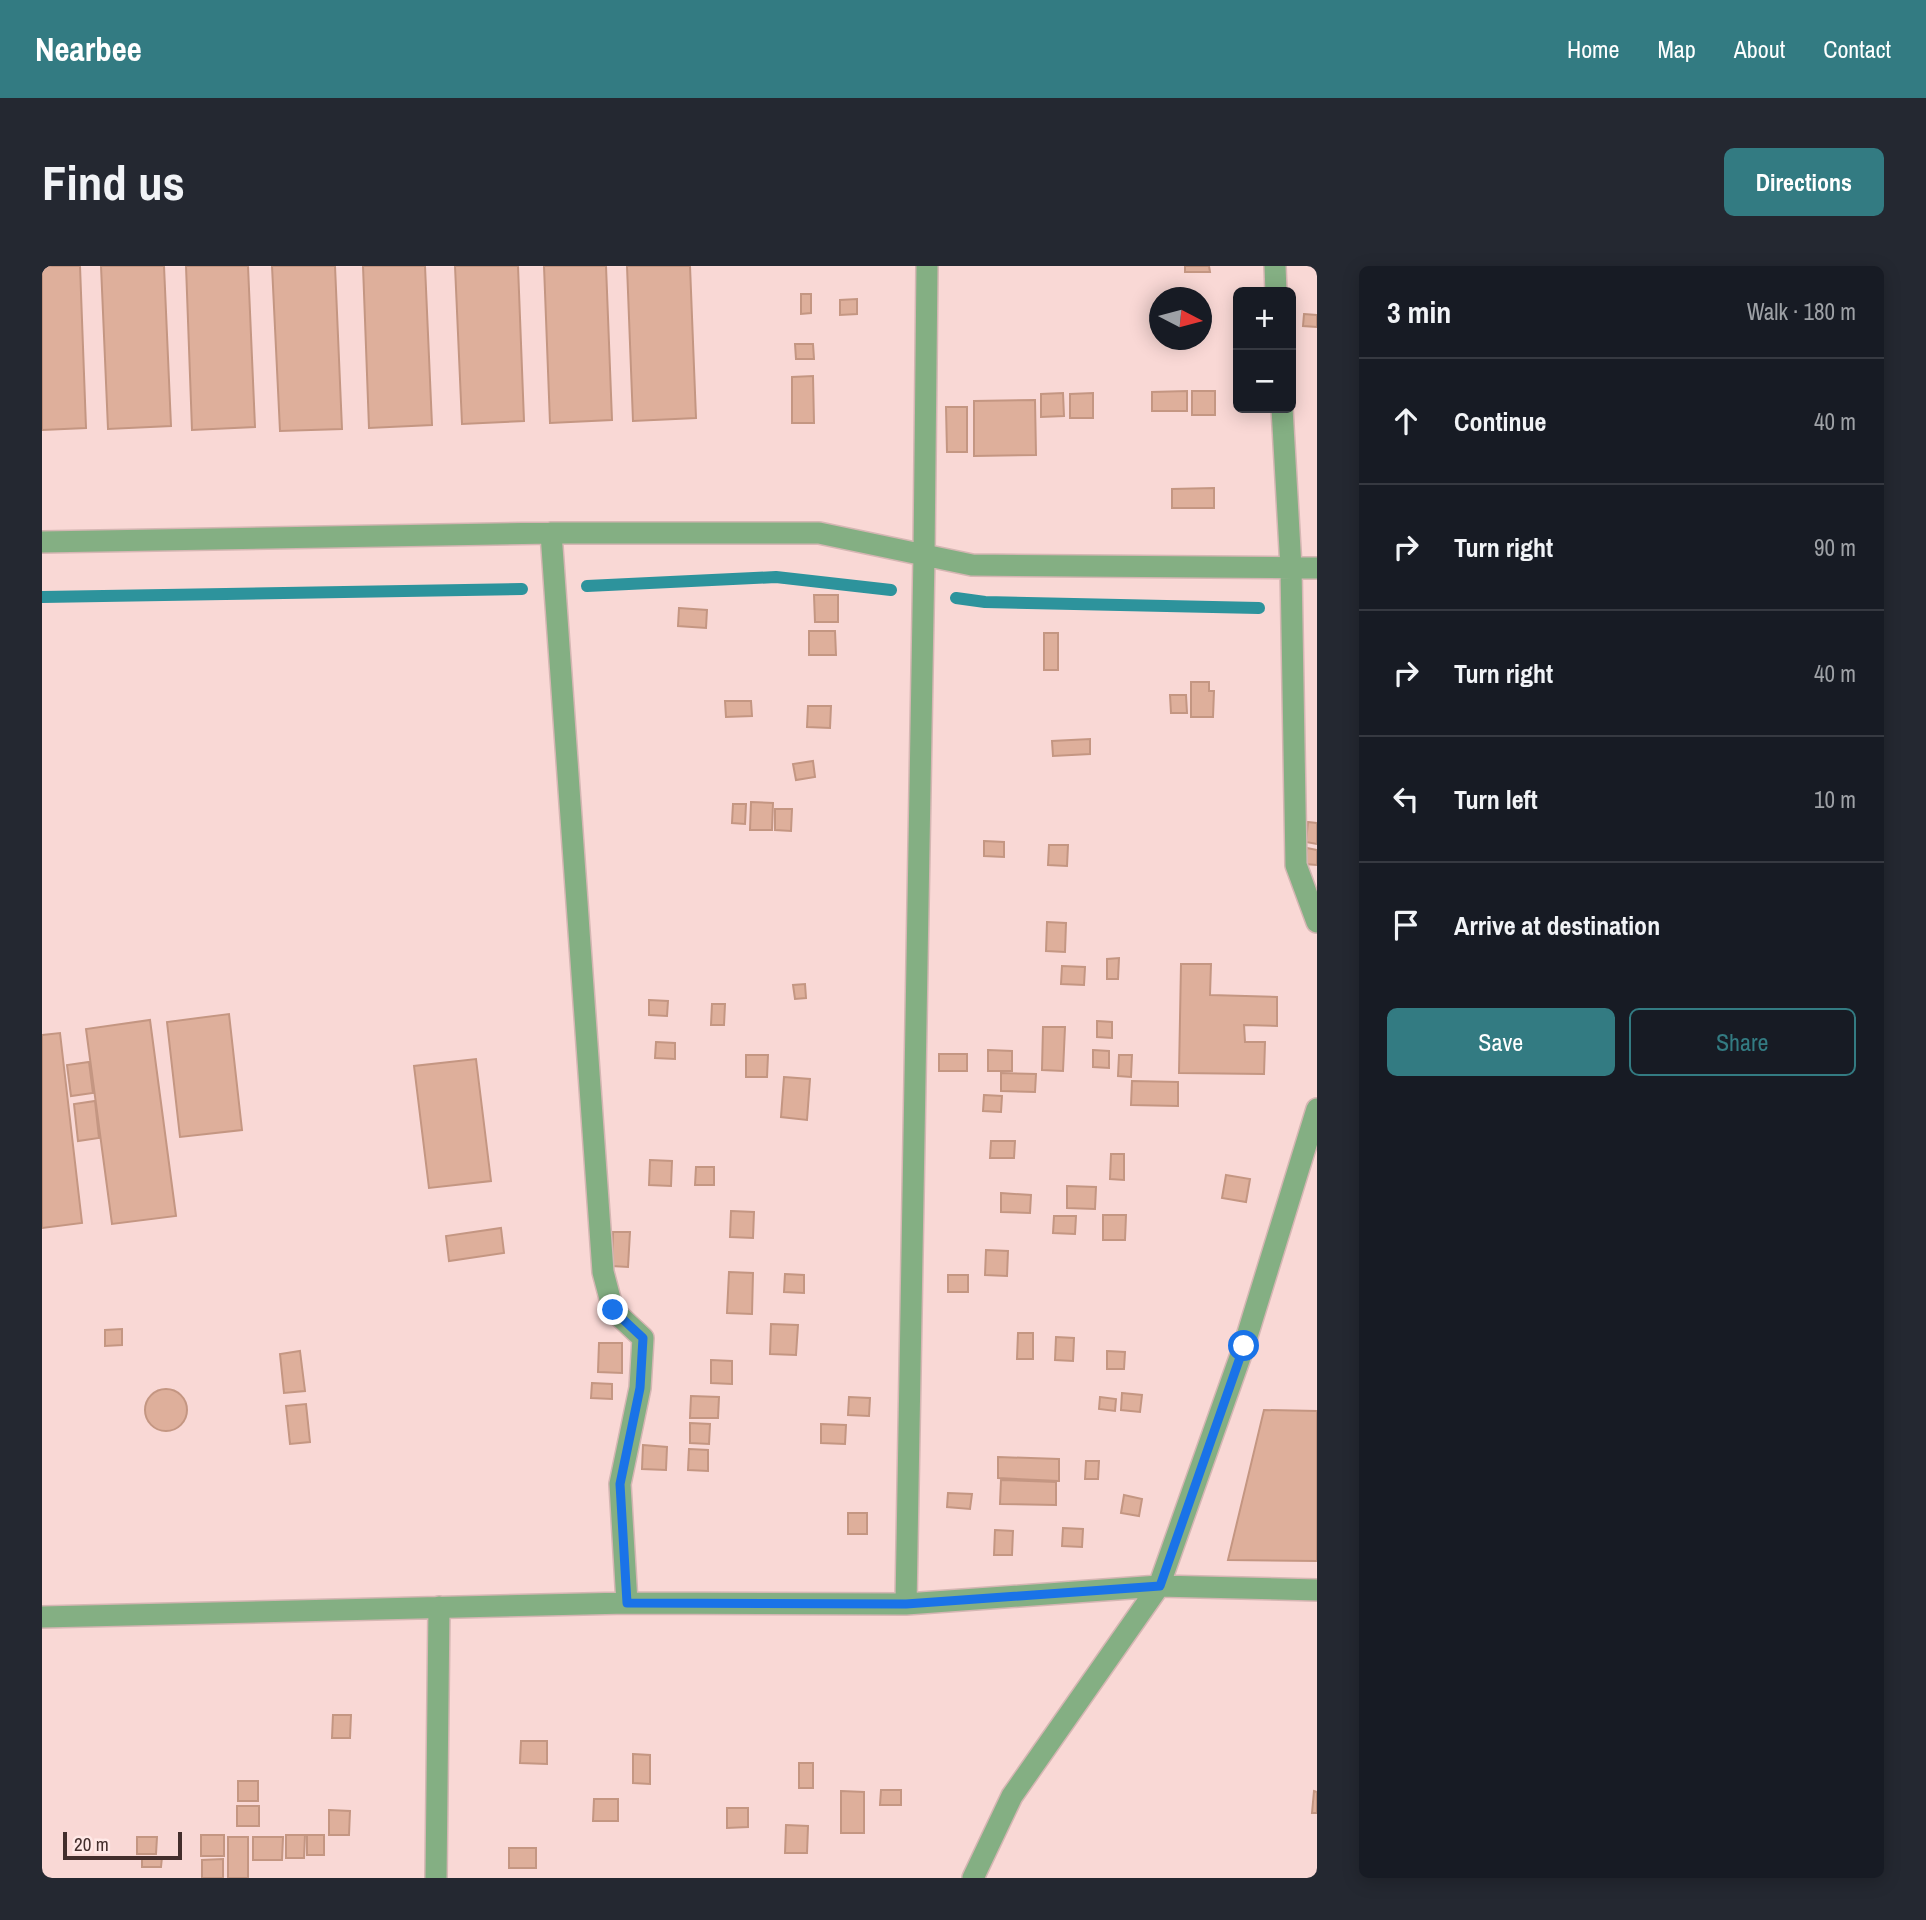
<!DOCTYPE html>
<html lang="en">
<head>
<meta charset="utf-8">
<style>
  :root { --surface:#171b24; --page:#242831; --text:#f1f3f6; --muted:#9ea1a6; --line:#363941; --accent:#337b82 }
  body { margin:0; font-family:"Archivo Narrow",sans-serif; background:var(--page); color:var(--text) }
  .controls { position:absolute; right:21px; top:21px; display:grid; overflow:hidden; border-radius:10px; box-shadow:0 4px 18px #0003 }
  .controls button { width:63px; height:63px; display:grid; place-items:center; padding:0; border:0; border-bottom:2px solid var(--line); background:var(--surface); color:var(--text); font:35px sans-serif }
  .compass { position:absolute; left:1107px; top:21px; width:63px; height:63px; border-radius:50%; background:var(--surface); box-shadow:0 4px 18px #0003; rotate:96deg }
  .scale { position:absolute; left:21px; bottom:18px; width:119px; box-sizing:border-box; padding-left:7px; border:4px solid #432e2c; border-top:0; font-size:19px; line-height:24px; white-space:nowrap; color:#432e2c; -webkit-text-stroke:5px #ffe8e6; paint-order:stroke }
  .stop { position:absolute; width:21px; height:21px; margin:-16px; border:5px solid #1a73e8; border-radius:50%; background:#fff }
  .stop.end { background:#1a73e8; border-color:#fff; box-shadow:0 2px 7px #0008 }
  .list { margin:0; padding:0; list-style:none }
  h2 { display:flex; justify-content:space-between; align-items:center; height:91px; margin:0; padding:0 28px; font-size:30px }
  h2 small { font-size:23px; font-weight:400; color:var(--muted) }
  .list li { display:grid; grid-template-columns:46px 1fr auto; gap:21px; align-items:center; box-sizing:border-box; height:126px; padding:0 28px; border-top:2px solid var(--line) }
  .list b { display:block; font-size:26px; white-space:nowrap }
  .list em { font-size:23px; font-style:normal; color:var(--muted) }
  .actions { display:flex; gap:14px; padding:21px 28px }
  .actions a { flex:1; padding:16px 0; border:2px solid var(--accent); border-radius:10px; text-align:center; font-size:24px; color:var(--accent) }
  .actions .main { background:var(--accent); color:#fff }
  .icon { flex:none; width:38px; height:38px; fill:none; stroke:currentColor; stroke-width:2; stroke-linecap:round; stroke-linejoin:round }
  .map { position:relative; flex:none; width:1275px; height:1612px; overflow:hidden; border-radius:10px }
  header { display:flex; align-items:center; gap:42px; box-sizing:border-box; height:98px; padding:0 35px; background:var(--accent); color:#fff }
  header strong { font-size:33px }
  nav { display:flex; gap:38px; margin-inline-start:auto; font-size:24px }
  .intro { display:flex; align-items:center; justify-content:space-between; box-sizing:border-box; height:168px; padding:0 42px }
  h1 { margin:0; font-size:49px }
  .button { padding:18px 32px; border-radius:10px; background:var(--accent); color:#fff; font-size:24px; font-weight:700 }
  main { display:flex; gap:42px; padding:0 42px }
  aside { flex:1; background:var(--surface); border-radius:10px; box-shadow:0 4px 18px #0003 }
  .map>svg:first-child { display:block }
</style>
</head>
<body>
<header>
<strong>Nearbee</strong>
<nav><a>Home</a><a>Map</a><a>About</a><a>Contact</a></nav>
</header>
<div class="intro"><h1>Find us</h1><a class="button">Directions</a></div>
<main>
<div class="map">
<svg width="1275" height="1612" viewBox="0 0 1275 1612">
  <rect width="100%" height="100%" fill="#f9d8d5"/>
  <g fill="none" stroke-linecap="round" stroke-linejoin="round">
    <path stroke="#2d939c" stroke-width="12" d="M 545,320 L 734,311 L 849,324
      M 0,331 L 480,323
      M 914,332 L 943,336 L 1217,342"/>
  </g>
  <path fill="#deaf9b" stroke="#c49682" stroke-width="2" d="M 0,0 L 38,0 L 44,162 L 0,164 Z
    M 59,0 L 122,0 L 129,160 L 66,163 Z
    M 144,0 L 206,0 L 213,161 L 150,164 Z
    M 230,0 L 293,0 L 300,163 L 238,165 Z
    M 321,0 L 383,0 L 390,159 L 327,162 Z
    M 413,0 L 476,0 L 482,155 L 420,158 Z
    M 502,0 L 564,0 L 570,154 L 508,157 Z
    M 585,0 L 648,0 L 654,152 L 591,155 Z
    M 1143,0 L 1167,0 L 1168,6 L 1143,6 Z
    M 759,28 L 769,28 L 769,47 L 759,48 Z
    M 815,33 L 815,48 L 798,49 L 798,34 Z
    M 1262,48 L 1275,49 L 1275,61 L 1261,60 Z
    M 753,78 L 771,78 L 772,93 L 754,93 Z
    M 771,110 L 772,157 L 750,157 L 750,111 Z
    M 1145,125 L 1145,145 L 1110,145 L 1110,126 Z
    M 1150,125 L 1173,125 L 1173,149 L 1150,149 Z
    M 1021,127 L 1022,150 L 999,151 L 999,128 Z
    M 1051,127 L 1051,152 L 1028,152 L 1028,128 Z
    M 993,134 L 994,189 L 932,190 L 932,135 Z
    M 904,141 L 925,141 L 925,186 L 905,186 Z
    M 1172,222 L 1172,242 L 1130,242 L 1130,223 Z
    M 772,329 L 796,329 L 796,356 L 773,356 Z
    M 637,342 L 665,344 L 664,362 L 636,360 Z
    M 767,365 L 793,365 L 794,389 L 767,389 Z
    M 1002,367 L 1016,367 L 1016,404 L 1002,404 Z
    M 1149,416 L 1167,416 L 1167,425 L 1172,425 L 1171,451 L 1149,451 Z
    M 1128,429 L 1144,429 L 1145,447 L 1129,447 Z
    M 683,435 L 709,435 L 710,450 L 684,451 Z
    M 766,440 L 789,440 L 788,462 L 765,461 Z
    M 1048,473 L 1048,488 L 1011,490 L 1010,475 Z
    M 771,495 L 773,511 L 754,514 L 751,498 Z
    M 709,536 L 731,537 L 730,564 L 708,564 Z
    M 691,538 L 704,538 L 703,558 L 690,557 Z
    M 733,543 L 750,543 L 749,565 L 733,564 Z
    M 1266,556 L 1275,557 L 1275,578 L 1264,576 Z
    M 942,575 L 962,576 L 962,591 L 942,590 Z
    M 1007,579 L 1026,579 L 1025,600 L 1006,599 Z
    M 1265,582 L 1275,584 L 1275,599 L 1263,598 Z
    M 1005,656 L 1024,657 L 1023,686 L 1004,685 Z
    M 1077,692 L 1076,713 L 1065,713 L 1065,693 Z
    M 1139,698 L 1169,698 L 1168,729 L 1235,731 L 1235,760 L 1202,759 L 1203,776 L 1223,776 L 1222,808 L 1137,807 Z
    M 1020,700 L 1043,701 L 1042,719 L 1019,718 Z
    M 763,718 L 764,732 L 753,733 L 751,719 Z
    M 607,734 L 626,735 L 625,750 L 607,749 Z
    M 670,738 L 683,738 L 682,759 L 669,759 Z
    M 187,748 L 200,864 L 138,871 L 125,756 Z
    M 108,754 L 134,950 L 70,958 L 44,763 Z
    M 1055,755 L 1070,756 L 1070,772 L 1055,771 Z
    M 1001,761 L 1023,761 L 1021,805 L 1000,804 Z
    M 18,767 L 40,957 L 0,962 L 0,769 Z
    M 614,776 L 633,777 L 633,793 L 613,792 Z
    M 946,784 L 970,785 L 970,805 L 946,805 Z
    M 1051,784 L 1067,785 L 1067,802 L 1051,801 Z
    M 897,788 L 925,788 L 925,805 L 897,805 Z
    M 704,789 L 726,789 L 725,811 L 704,811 Z
    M 1077,789 L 1090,789 L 1089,811 L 1076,810 Z
    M 434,793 L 449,915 L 387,922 L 372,800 Z
    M 47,796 L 51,827 L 29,830 L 25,799 Z
    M 959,807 L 994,808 L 993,826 L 959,825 Z
    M 742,811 L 768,813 L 765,854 L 739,851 Z
    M 1090,815 L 1136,816 L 1136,840 L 1089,839 Z
    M 942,829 L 960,830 L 959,846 L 941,845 Z
    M 53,835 L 57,872 L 36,875 L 32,838 Z
    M 949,875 L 973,875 L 972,892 L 948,892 Z
    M 1069,888 L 1082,888 L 1082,914 L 1068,913 Z
    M 608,894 L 630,895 L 629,920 L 607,919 Z
    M 654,901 L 672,901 L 672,919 L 653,919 Z
    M 1184,909 L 1208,913 L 1204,936 L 1180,932 Z
    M 1025,920 L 1054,921 L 1053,943 L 1025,942 Z
    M 959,927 L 989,929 L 988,947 L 959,946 Z
    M 689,945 L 712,946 L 711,972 L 688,971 Z
    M 1061,949 L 1084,949 L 1083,974 L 1061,974 Z
    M 1012,950 L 1034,950 L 1033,968 L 1011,967 Z
    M 459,962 L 462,987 L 407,995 L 404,970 Z
    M 571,966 L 588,966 L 586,1001 L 570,1000 Z
    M 944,984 L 966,985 L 965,1010 L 943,1009 Z
    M 687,1006 L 711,1007 L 710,1048 L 685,1047 Z
    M 743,1008 L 762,1009 L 762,1027 L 742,1026 Z
    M 906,1009 L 926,1009 L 926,1026 L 906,1026 Z
    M 729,1058 L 756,1059 L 754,1089 L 728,1088 Z
    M 80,1063 L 80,1079 L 63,1080 L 63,1064 Z
    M 976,1067 L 991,1067 L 991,1093 L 975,1093 Z
    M 1014,1071 L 1032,1072 L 1031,1095 L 1013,1094 Z
    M 557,1077 L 580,1077 L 580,1107 L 556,1106 Z
    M 258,1085 L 263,1125 L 242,1127 L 238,1088 Z
    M 1065,1085 L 1083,1086 L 1082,1103 L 1065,1103 Z
    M 669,1094 L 690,1095 L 690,1118 L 669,1117 Z
    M 550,1117 L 570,1118 L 570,1133 L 549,1132 Z
    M103 1144a21 21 0 1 1 42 0a21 21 0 1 1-42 0Z
    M 1080,1127 L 1100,1129 L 1098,1146 L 1079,1144 Z
    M 649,1130 L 677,1131 L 676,1152 L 648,1152 Z
    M 807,1131 L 828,1132 L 827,1150 L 806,1149 Z
    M 1058,1131 L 1074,1133 L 1073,1145 L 1057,1143 Z
    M 264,1138 L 268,1176 L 248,1178 L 244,1140 Z
    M 1222,1144 L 1275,1145 L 1275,1295 L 1186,1294 Z
    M 648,1157 L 668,1158 L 667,1178 L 648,1177 Z
    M 779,1158 L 804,1159 L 803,1178 L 779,1177 Z
    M 601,1179 L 625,1181 L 624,1204 L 600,1203 Z
    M 647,1183 L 666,1184 L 666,1205 L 646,1204 Z
    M 956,1191 L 1017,1193 L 1017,1215 L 956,1212 Z
    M 1044,1195 L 1057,1195 L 1056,1213 L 1043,1213 Z
    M 959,1214 L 1014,1216 L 1014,1239 L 958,1238 Z
    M 906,1227 L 930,1228 L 928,1243 L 905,1241 Z
    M 1082,1229 L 1100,1233 L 1097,1250 L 1079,1247 Z
    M 806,1247 L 825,1247 L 825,1268 L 806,1268 Z
    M 1021,1262 L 1041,1263 L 1040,1281 L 1020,1280 Z
    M 953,1264 L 971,1265 L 970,1289 L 952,1289 Z
    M 291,1449 L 309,1449 L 308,1472 L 290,1472 Z
    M 479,1475 L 505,1475 L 505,1498 L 478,1497 Z
    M 591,1488 L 608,1489 L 608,1518 L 591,1517 Z
    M 757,1497 L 771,1497 L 771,1522 L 757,1522 Z
    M 196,1515 L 216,1515 L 216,1535 L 196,1535 Z
    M 839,1524 L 859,1524 L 859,1539 L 838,1539 Z
    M 799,1525 L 822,1526 L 822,1567 L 799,1567 Z
    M 1272,1525 L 1275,1526 L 1275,1547 L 1270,1547 Z
    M 552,1533 L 576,1533 L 576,1555 L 551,1555 Z
    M 195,1540 L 217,1540 L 217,1560 L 195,1560 Z
    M 685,1542 L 706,1542 L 706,1561 L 685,1562 Z
    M 287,1544 L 308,1545 L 307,1569 L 287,1569 Z
    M 744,1559 L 766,1560 L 765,1587 L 743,1587 Z
    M 159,1569 L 182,1569 L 182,1590 L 159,1590 Z
    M 244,1569 L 263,1569 L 262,1592 L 244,1592 Z
    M 265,1569 L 282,1569 L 282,1589 L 265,1589 Z
    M 95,1571 L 115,1571 L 114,1588 L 95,1588 Z
    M 186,1571 L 206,1571 L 206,1612 L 186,1612 Z
    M 211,1571 L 241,1571 L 240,1594 L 211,1594 Z
    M 467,1582 L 494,1582 L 494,1602 L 467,1602 Z
    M 100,1591 L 120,1591 L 119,1601 L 100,1601 Z
    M 181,1593 L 181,1612 L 160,1612 L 160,1594 Z"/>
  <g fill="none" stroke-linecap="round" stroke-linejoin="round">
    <g stroke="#d5b6b3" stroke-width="24">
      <path id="street" d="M 1233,0 L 1234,26
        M 1240,142 L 1249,302 L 1254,599 L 1275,656
        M 509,267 L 561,1006 L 571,1044 L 601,1072 L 598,1122 L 578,1218 L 585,1337
        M 0,276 L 509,267 L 777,267 L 930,299 L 1275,302
        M 864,1338 L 882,289 L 885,0
        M 0,1351 L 585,1337 L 864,1338 L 1117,1320 L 1275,1324
        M 394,1612 L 397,1341
        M 931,1612 L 970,1530 L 1117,1320 L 1202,1080 L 1275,843"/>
    </g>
    <use href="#street" stroke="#84af83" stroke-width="21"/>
  </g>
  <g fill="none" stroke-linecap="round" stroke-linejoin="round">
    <path stroke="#1a73e8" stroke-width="9" d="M 571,1044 L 601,1072 L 598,1122 L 578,1218 L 585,1337 L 864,1338 L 1118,1320 L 1202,1080"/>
  </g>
</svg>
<div class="controls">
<button>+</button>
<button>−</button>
</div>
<svg class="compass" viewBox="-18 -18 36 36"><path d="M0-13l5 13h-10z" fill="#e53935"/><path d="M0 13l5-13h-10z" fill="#9ea1a6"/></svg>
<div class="scale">20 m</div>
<div class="stop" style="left:1202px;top:1080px"></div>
<div class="stop end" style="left:571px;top:1044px"></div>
</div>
<aside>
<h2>3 min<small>Walk · 180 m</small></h2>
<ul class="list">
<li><svg class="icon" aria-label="ahead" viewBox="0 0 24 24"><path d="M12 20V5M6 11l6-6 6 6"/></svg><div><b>Continue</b></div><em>40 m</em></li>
<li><svg class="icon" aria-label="right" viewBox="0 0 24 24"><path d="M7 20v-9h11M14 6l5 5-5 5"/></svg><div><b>Turn right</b></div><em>90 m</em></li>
<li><svg class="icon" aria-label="right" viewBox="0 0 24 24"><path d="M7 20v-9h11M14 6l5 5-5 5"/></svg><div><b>Turn right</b></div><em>40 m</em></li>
<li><svg class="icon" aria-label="left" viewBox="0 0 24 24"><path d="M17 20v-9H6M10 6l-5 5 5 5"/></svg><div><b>Turn left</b></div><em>10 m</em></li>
<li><svg class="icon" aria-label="arrive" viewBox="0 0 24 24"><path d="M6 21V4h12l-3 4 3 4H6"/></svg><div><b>Arrive at destination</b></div></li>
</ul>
<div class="actions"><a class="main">Save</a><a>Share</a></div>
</aside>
</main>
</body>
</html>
